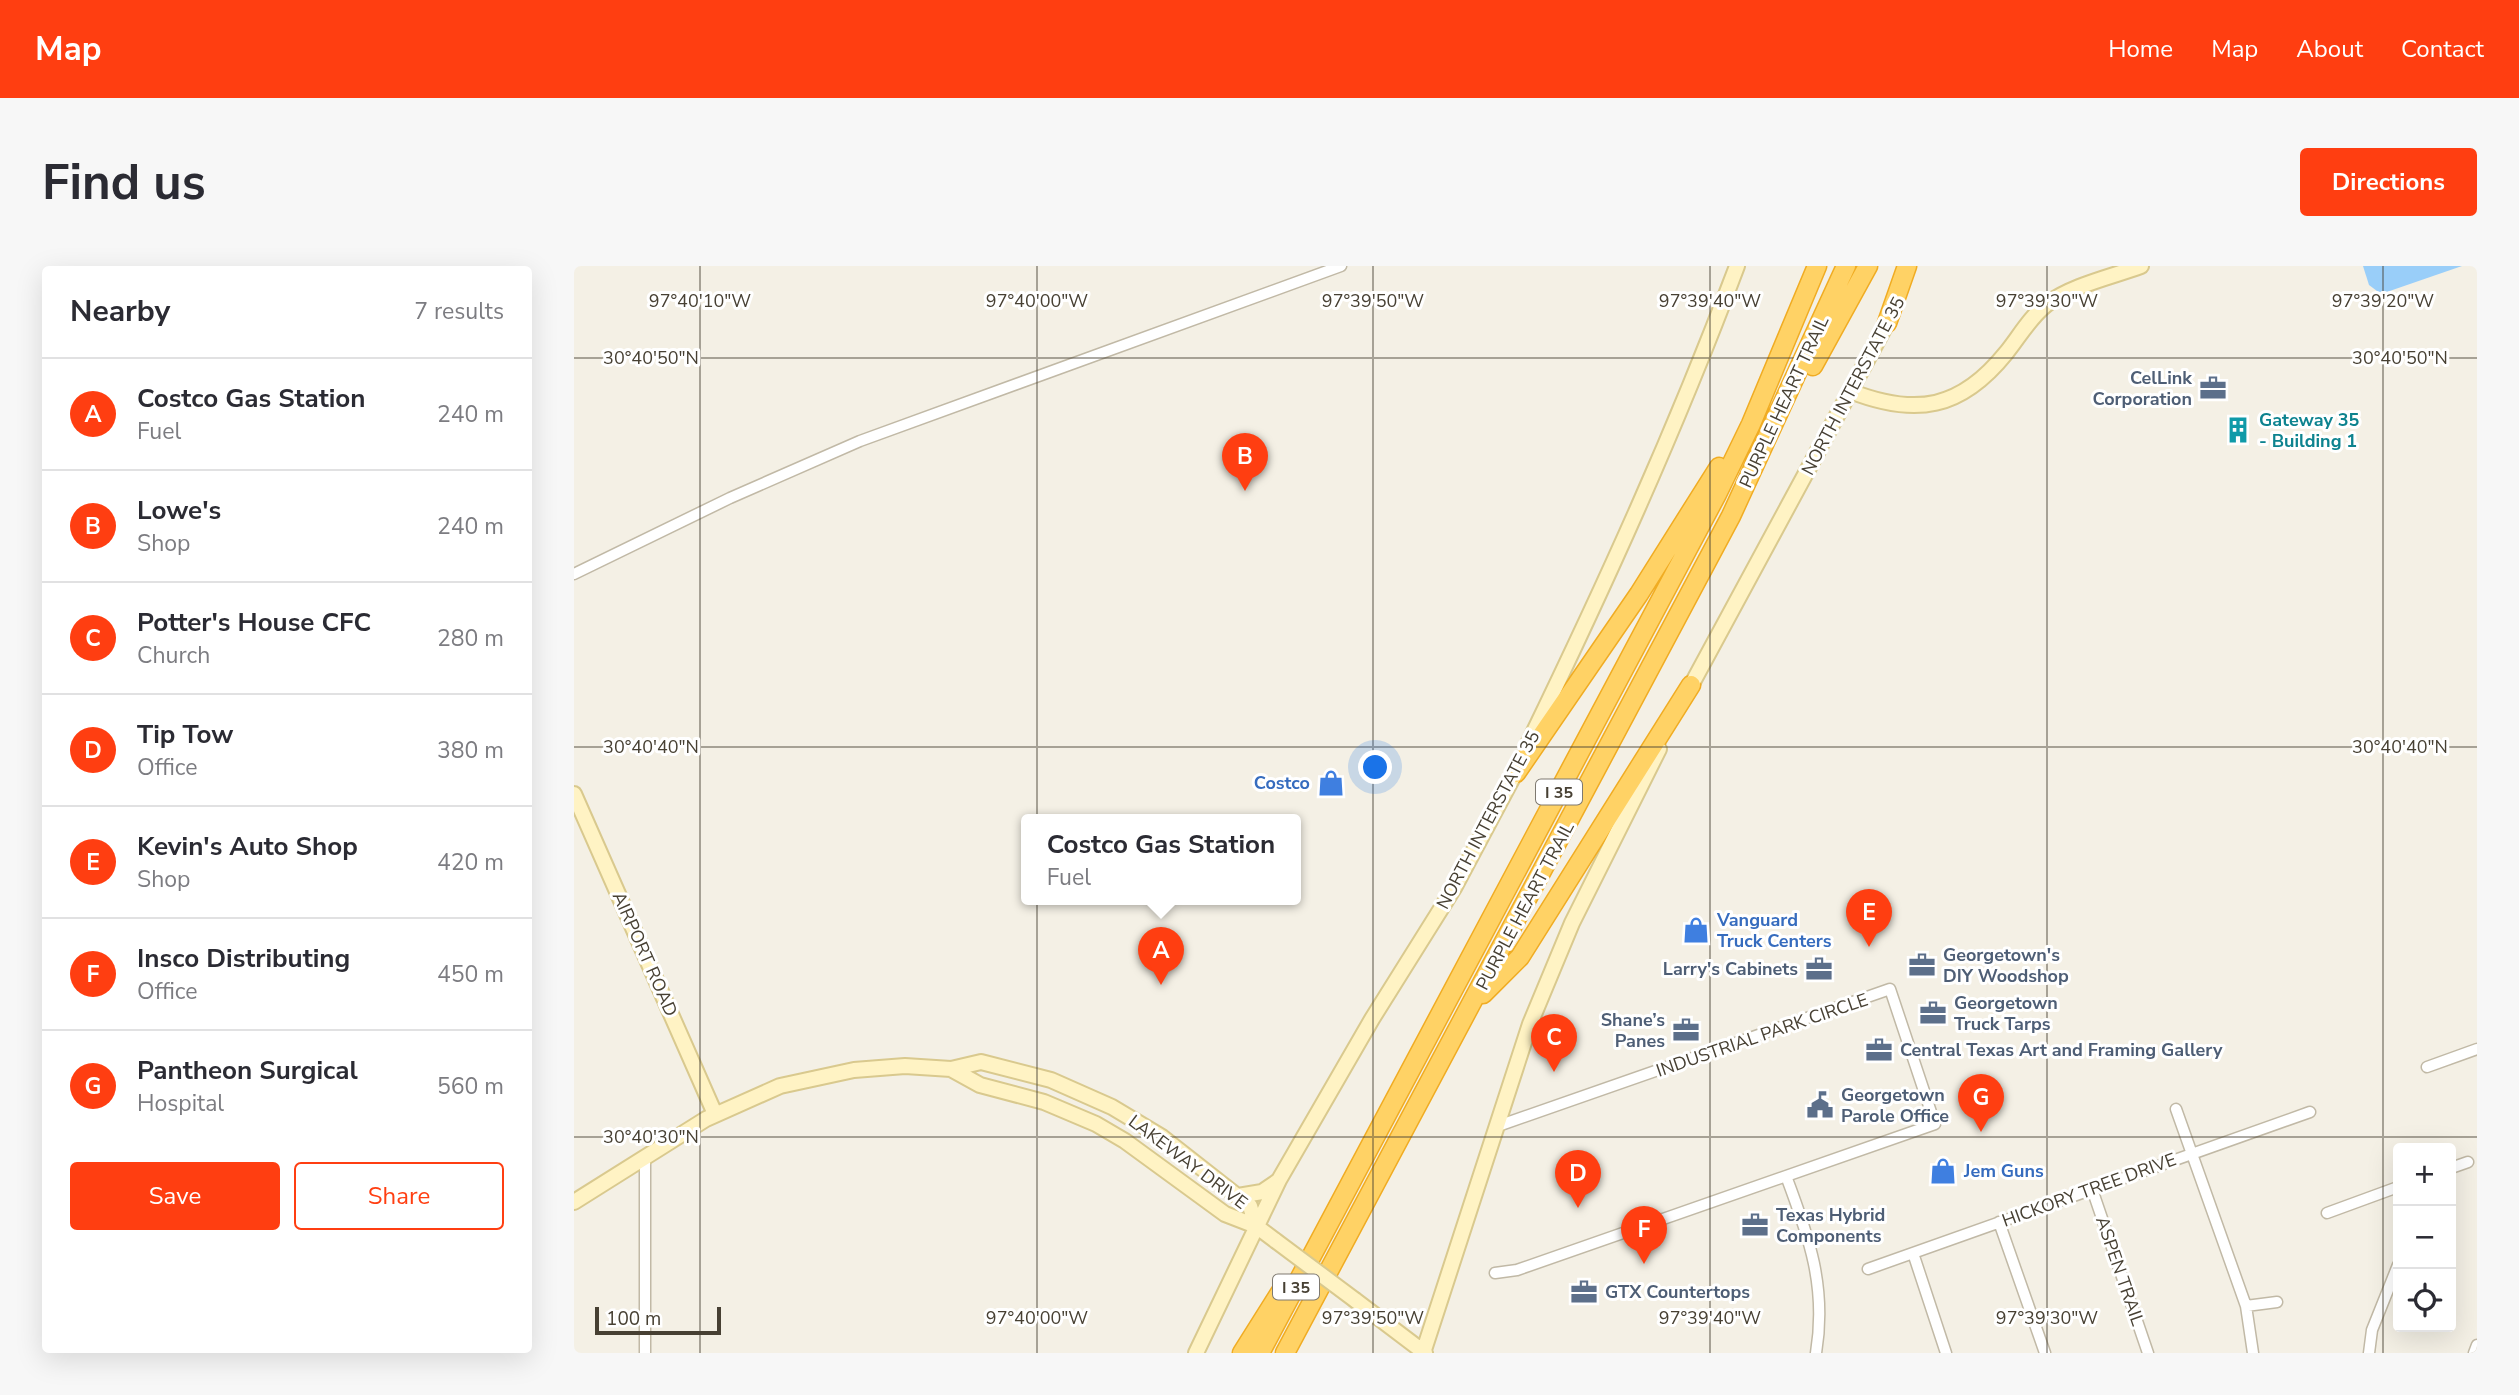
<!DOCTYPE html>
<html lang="en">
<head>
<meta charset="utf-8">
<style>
  :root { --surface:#fff; --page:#f7f7f7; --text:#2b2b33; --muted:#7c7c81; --line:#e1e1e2; --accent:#ff3e11 }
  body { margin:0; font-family:"Nunito Sans",sans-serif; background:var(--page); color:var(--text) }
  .controls { position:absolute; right:21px; bottom:21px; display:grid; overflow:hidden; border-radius:7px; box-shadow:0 7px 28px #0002 }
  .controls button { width:63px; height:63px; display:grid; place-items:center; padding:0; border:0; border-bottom:2px solid var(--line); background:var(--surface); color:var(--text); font:35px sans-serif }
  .scale { position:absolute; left:21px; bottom:18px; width:126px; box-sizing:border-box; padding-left:7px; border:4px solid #474033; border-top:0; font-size:19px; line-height:24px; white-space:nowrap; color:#474033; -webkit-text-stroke:5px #fff; paint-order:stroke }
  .you { position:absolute; left:802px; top:502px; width:24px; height:24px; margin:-18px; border:5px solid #fff; border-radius:50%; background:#1a73e8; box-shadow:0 0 0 10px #1a73e833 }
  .badge { display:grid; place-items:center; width:46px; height:46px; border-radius:50%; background:var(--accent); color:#fff; font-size:23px; font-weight:700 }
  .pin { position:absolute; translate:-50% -58px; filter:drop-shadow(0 2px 4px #0008) }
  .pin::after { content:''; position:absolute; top:37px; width:24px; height:21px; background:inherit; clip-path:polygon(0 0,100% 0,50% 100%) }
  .popup { position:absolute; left:447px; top:548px; width:280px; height:91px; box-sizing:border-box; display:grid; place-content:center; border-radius:7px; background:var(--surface); filter:drop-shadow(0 2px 5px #0005); font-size:23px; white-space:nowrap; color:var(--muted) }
  .popup b { font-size:26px; color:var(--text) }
  .popup::after { content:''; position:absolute; left:50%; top:100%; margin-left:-14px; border:14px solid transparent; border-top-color:var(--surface) }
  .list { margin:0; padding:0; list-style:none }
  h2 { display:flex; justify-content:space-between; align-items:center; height:91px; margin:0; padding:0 28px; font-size:30px }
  h2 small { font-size:23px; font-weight:400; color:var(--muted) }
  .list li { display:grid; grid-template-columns:46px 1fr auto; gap:21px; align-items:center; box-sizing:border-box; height:112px; padding:0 28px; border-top:2px solid var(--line) }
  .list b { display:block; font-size:26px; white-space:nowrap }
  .list p { margin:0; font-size:23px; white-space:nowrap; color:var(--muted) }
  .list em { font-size:23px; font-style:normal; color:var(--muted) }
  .actions { display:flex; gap:14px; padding:21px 28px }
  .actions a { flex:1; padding:16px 0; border:2px solid var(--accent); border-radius:7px; text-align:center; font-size:24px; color:var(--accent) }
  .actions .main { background:var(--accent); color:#fff }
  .icon { flex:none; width:38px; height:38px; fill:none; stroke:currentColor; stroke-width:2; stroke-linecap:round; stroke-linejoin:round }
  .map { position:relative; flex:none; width:1903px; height:1087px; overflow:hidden; border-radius:7px }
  header { display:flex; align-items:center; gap:42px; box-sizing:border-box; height:98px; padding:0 35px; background:var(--accent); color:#fff }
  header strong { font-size:33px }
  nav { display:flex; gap:38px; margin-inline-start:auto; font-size:24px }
  .intro { display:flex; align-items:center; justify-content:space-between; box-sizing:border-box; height:168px; padding:0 42px }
  h1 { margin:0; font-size:49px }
  .button { padding:18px 32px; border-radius:7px; background:var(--accent); color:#fff; font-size:24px; font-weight:700 }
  main { display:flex; gap:42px; padding:0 42px }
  aside { flex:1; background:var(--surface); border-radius:7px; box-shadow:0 7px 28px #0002 }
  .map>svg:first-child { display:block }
</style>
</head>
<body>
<header>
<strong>Map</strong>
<nav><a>Home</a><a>Map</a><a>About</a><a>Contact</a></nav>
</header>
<div class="intro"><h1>Find us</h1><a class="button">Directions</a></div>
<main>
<aside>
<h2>Nearby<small>7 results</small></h2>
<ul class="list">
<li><span class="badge">A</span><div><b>Costco Gas Station</b><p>Fuel</p></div><em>240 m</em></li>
<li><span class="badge">B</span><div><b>Lowe's</b><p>Shop</p></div><em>240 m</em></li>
<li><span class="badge">C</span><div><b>Potter's House CFC</b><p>Church</p></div><em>280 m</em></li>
<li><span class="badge">D</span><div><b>Tip Tow</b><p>Office</p></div><em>380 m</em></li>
<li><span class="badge">E</span><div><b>Kevin's Auto Shop</b><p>Shop</p></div><em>420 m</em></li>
<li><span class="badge">F</span><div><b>Insco Distributing</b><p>Office</p></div><em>450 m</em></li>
<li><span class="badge">G</span><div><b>Pantheon Surgical</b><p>Hospital</p></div><em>560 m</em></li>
</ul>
<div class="actions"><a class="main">Save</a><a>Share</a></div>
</aside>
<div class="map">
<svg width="1903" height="1087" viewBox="0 0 1903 1087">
  <rect width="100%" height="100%" fill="#f4f0e5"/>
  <path fill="#99cef9" d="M 1789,0 L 1888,0 L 1807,28 L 1795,19 Z"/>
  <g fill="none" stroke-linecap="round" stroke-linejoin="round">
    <g stroke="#c1b9a6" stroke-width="13">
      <path id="street" d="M 0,308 L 156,232 L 286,175 L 767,0
        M 1853,801 L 1903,783
        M 1602,843 L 1672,1040 L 1679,1087
        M 71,891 L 71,1087
        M 1877,902 L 1894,896
        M 1212,910 C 1235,971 1253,1021 1242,1087
        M 1518,923 L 1574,1087
        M 1753,947 L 1824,921
        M 1425,956 L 1471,1087
        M 1339,987 L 1372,1087
        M 1294,1003 L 1736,846
        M 921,1007 L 943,1004 L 1361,858 L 1316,723 L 921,861
        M 1672,1040 L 1703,1036
        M 1795,1087 L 1798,1064 L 1824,999
        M 1900,1087 L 1903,1079"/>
    </g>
    <g stroke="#d9c98e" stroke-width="18">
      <path id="secondary" d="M 1276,125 C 1342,151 1387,143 1432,87 C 1445,71 1456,51 1473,38 C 1499,19 1537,11 1567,0
        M 1113,427 L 1318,48
        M 954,478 C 1031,319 1101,165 1163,0
        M 0,528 L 141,848
        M 377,803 L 406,819 L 470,836 L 522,858 L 551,875 L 651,948 L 682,960 L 702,975
        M 664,930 L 688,926 L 704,915
        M 0,936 L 132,853 L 206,820 L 280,804 L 331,800 L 377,803 L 407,796 L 477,814 L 538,841 L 588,871 L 676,940 L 682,960
        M 781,1034 L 851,1087
        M 622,1087 L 705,914 L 798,753 L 880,622 L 945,500
        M 849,1087 L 956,758 L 998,657 L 1085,483"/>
    </g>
    <g stroke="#f0ac23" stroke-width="21">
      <path id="highway" d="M 1313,57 L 1333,0
        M 1239,100 L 1294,0
        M 942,507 L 1065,328 L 1145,201
        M 909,728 L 946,691 L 1117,419
        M 668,1087 L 709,1022
        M 686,1087 L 1143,228 L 1177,158 L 1243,0
        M 711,1087 L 1157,250 L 1272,0"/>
    </g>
    <use href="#street" stroke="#fff" stroke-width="10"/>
    <use href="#secondary" stroke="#fff3c4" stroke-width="14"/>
    <use href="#highway" stroke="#ffd265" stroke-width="18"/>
    <g stroke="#d9c98e" stroke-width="18" stroke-linecap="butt">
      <path id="secondary-bridge" d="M 702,975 L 781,1034"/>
    </g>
    <use href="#secondary-bridge" stroke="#fff3c4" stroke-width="14"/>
  </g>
  <path fill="none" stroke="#474033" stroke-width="2" stroke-opacity="0.45" d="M 126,0 L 126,1087M 463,0 L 463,1087M 799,0 L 799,1087M 1136,0 L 1136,1087M 1473,0 L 1473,1087M 1809,0 L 1809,1087M 0,92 L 1903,92M 0,481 L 1903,481M 0,871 L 1903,871"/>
  <defs>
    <g id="office-bare" transform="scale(2.1)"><path d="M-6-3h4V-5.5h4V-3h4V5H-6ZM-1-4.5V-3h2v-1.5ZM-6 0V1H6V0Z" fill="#5c6f8a" stroke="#fff" stroke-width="2.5" paint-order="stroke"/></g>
    <g id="building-bare" transform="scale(2.1)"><path d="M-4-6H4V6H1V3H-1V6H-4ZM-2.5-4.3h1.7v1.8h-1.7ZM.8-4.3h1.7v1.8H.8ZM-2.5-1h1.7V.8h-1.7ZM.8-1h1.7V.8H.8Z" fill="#0f9aa8" stroke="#fff" stroke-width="2.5" paint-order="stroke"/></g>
    <g id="shop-bare" transform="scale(2.1)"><path d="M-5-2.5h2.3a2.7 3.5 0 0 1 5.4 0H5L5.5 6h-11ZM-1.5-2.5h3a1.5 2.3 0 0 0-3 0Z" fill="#3f7fe0" stroke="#fff" stroke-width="2.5" paint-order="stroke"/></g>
    <g id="civic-bare" transform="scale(2.1)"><path d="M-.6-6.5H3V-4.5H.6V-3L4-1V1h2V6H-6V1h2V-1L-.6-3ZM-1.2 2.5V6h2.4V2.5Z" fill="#5c6f8a" stroke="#fff" stroke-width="2.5" paint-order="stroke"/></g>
  </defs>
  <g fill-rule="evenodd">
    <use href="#office-bare" x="1639" y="122"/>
    <use href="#building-bare" x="1664" y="164"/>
    <use href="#shop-bare" x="757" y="517"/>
    <use href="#shop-bare" x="1122" y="664"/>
    <use href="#office-bare" x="1348" y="699"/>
    <use href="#office-bare" x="1245" y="703"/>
    <use href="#office-bare" x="1359" y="747"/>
    <use href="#office-bare" x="1112" y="764"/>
    <use href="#office-bare" x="1305" y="784"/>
    <use href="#civic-bare" x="1246" y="839"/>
    <use href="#shop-bare" x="1369" y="905"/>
    <use href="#office-bare" x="1181" y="959"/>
    <use href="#office-bare" x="1010" y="1026"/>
  </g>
  <g text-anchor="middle" stroke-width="6" stroke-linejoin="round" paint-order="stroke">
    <g fill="#fff" stroke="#7e7970" stroke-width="2">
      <rect x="962" y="513.5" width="46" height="25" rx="5"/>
      <rect x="699" y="1008.5" width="46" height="25" rx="5"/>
    </g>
    <g font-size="16" font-weight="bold" fill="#474033">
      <text x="985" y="532">I 35</text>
      <text x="722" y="1027">I 35</text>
    </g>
    <g font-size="18" font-weight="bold" fill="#4e5e75" stroke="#fff" text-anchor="start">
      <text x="1618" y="118" text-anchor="end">CelLink<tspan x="1618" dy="21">Corporation</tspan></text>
      <text x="1369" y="695">Georgetown's<tspan x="1369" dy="21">DIY Woodshop</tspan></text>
      <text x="1224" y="709" text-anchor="end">Larry's Cabinets</text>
      <text x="1380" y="743">Georgetown<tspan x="1380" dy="21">Truck Tarps</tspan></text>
      <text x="1091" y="760" text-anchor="end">Shane’s<tspan x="1091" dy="21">Panes</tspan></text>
      <text x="1326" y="790">Central Texas Art and Framing Gallery</text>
      <text x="1267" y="835">Georgetown<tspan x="1267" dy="21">Parole Office</tspan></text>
      <text x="1202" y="955">Texas Hybrid<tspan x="1202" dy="21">Components</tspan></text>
      <text x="1031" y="1032">GTX Countertops</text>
    </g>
    <g font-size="18" fill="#474033" stroke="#fff">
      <text transform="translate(1279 120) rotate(-62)" y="6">NORTH INTERSTATE 35</text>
      <text transform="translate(1210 136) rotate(-65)" y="6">PURPLE HEART TRAIL</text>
      <text transform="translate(914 554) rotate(-62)" y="6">NORTH INTERSTATE 35</text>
      <text transform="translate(951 640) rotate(-62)" y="6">PURPLE HEART TRAIL</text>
      <text transform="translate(71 688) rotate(66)" y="6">AIRPORT ROAD</text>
      <text transform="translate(1188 769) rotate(-19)" y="6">INDUSTRIAL PARK CIRCLE</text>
      <text transform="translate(614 896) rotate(37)" y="6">LAKEWAY DRIVE</text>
      <text transform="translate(1515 924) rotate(-20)" y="6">HICKORY TREE DRIVE</text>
      <text transform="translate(1546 1005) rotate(71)" y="6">ASPEN TRAIL</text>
    </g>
    <g font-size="18" font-weight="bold" fill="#0d838f" stroke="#fff" text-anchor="start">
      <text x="1685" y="160">Gateway 35<tspan x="1685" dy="21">- Building 1</tspan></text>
    </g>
    <g font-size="18" font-weight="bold" fill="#366cbe" stroke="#fff" text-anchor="start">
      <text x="736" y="523" text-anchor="end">Costco</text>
      <text x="1143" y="660">Vanguard<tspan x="1143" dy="21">Truck Centers</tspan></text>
      <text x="1390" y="911">Jem Guns</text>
    </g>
  </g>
  <g font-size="18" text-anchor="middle" fill="#474033" stroke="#fff" stroke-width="6" stroke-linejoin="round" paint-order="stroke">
    <text x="126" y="41">97°40'10"W</text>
    <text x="463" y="41">97°40'00"W</text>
    <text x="799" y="41">97°39'50"W</text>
    <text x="1136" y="41">97°39'40"W</text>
    <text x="1473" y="41">97°39'30"W</text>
    <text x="1809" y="41">97°39'20"W</text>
    <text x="77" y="98">30°40'50"N</text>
    <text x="1826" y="98">30°40'50"N</text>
    <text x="77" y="487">30°40'40"N</text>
    <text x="1826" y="487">30°40'40"N</text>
    <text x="77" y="877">30°40'30"N</text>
    <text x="463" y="1058">97°40'00"W</text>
    <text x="799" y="1058">97°39'50"W</text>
    <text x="1136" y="1058">97°39'40"W</text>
    <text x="1473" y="1058">97°39'30"W</text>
  </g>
</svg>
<div class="controls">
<button>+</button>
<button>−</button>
<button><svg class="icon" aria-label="locate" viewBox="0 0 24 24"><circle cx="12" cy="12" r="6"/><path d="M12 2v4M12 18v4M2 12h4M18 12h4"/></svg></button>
</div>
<div class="scale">100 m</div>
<div class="you"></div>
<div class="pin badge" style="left:587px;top:719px">A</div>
<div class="popup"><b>Costco Gas Station</b>Fuel</div>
<div class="pin badge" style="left:671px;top:225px">B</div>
<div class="pin badge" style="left:980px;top:806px">C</div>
<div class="pin badge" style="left:1004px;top:942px">D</div>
<div class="pin badge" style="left:1295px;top:681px">E</div>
<div class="pin badge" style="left:1070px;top:998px">F</div>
<div class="pin badge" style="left:1407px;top:866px">G</div>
</div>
</main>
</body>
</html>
